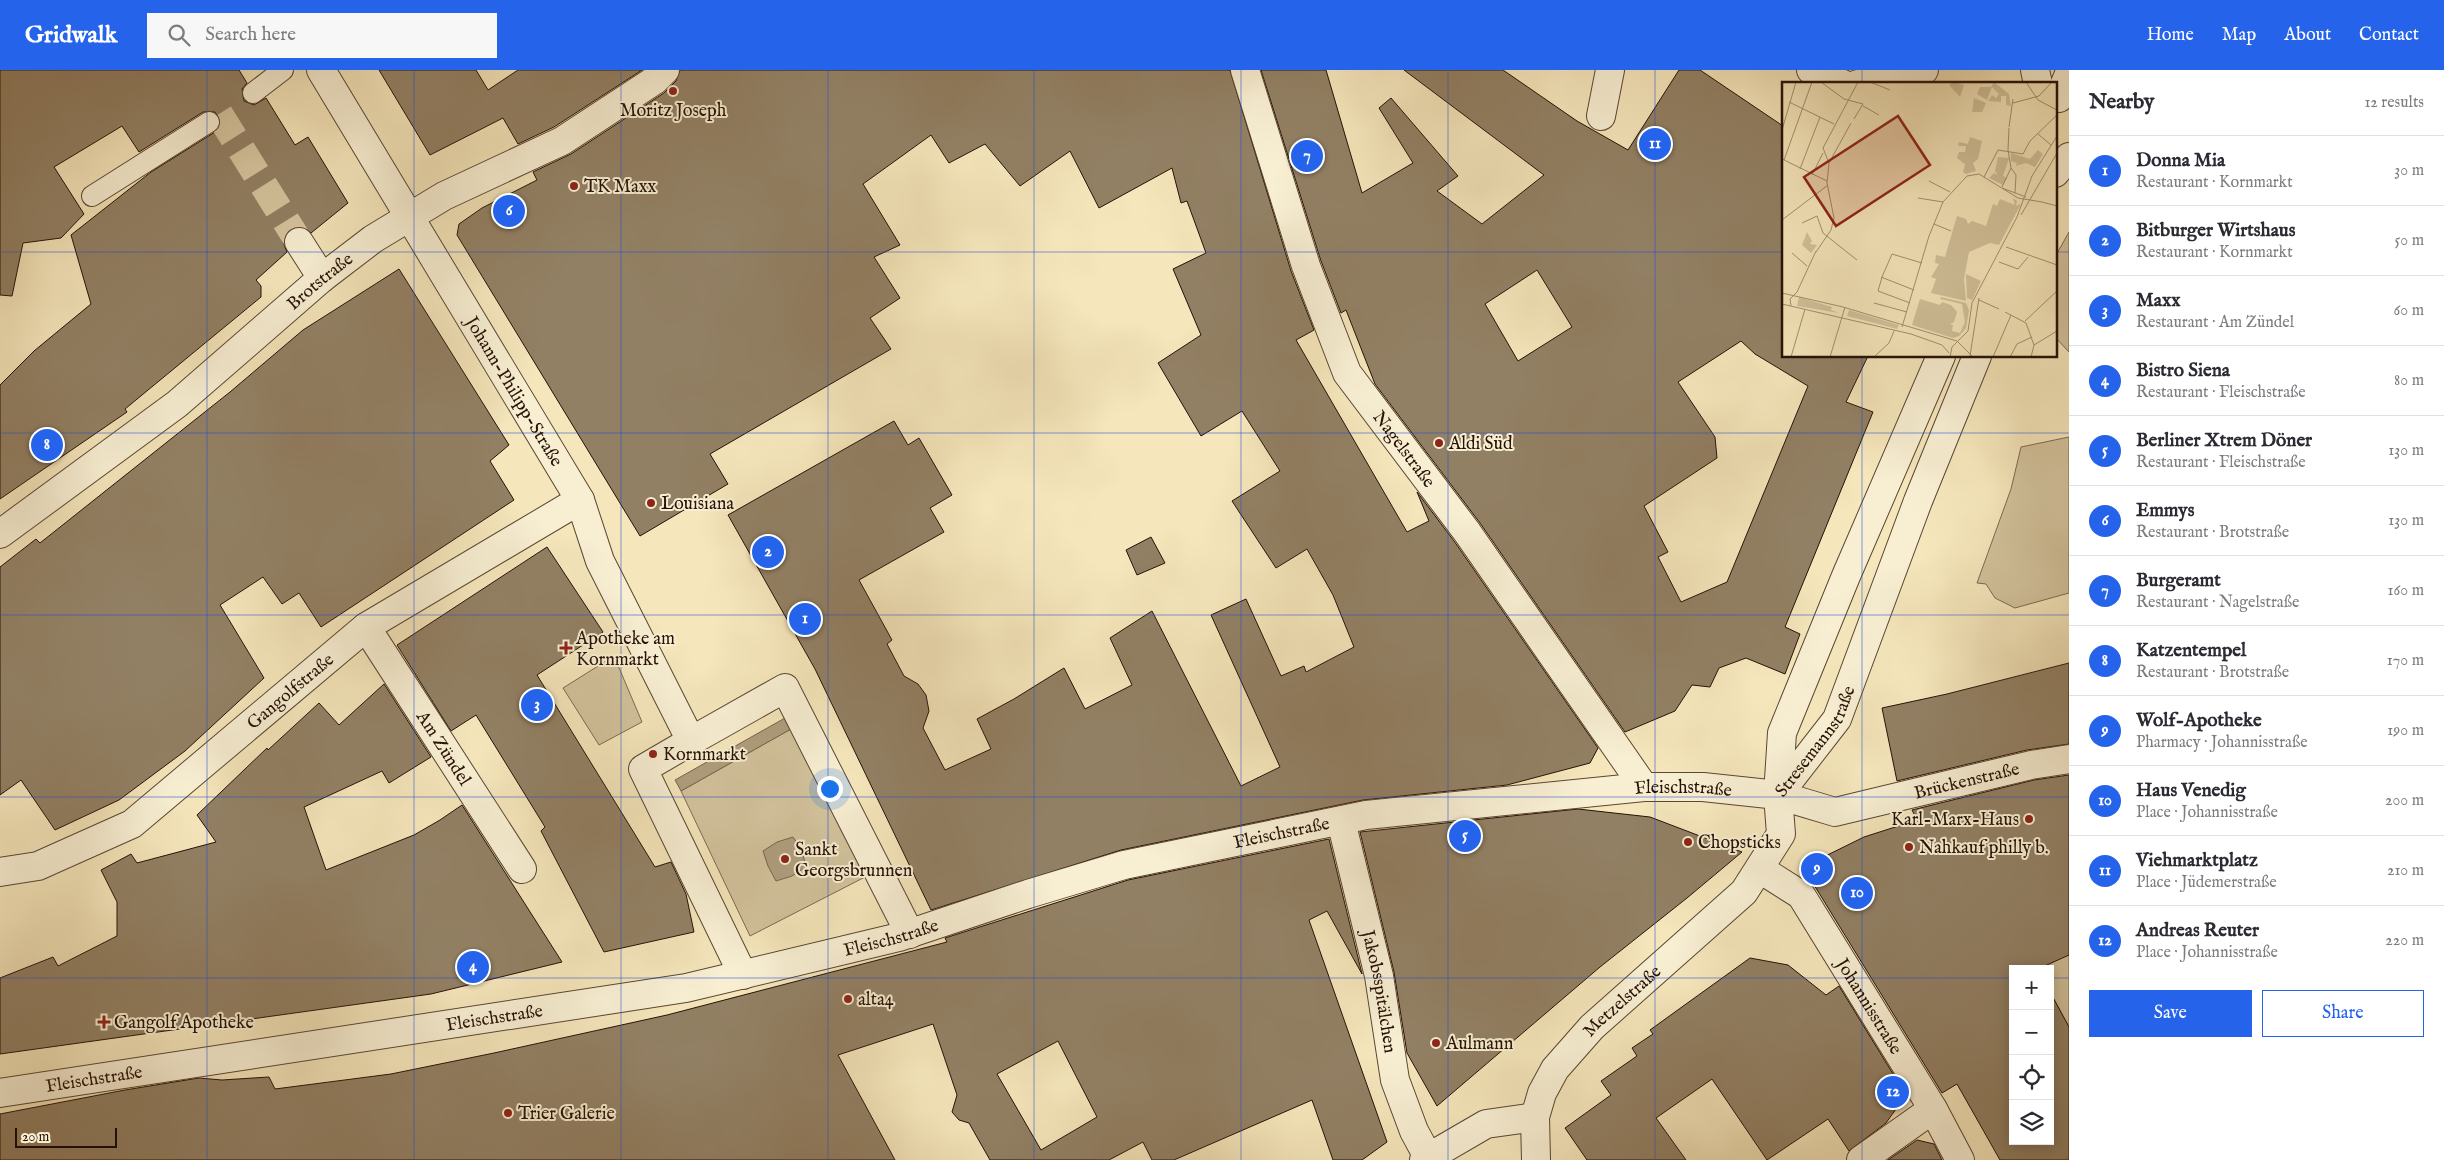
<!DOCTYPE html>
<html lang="en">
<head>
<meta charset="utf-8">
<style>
  :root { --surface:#fff; --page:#f7f7f7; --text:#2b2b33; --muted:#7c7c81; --line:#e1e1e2; --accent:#2563eb }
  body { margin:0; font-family:"IM FELL English",serif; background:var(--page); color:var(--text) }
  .controls { position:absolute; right:15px; bottom:15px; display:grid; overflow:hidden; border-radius:0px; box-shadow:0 2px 12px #0003 }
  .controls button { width:45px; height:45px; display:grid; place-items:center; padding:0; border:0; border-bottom:1px solid var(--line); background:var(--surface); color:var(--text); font:25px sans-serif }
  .scale { position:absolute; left:15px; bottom:12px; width:102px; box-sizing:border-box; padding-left:5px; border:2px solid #261106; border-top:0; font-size:14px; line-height:18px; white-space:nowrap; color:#261106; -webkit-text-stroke:4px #f8efd3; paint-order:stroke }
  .you { position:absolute; left:829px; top:718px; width:18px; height:18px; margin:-12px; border:4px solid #fff; border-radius:50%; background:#1a73e8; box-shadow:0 0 0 8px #1a73e833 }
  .badge { display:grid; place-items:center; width:32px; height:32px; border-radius:50%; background:var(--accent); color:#fff; font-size:16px; font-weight:700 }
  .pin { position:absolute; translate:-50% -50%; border:2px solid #fff; box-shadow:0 1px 5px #0006 }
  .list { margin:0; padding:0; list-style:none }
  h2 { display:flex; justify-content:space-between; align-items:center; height:65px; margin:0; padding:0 20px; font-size:21px }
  h2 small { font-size:16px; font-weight:400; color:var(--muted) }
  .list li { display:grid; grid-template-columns:32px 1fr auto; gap:15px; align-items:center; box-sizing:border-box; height:70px; padding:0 20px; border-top:1px solid var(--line) }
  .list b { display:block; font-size:19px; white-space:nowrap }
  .list p { margin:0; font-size:16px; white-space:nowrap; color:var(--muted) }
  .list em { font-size:16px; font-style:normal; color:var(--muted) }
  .actions { display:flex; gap:10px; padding:15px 20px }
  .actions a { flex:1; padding:11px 0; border:1px solid var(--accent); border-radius:0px; text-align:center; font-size:18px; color:var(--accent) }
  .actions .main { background:var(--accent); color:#fff }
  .icon { flex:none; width:28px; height:28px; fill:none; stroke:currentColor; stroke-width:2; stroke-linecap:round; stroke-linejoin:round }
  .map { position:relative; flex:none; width:2069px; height:1090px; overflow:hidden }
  header { display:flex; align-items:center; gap:30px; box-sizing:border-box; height:70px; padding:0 25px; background:var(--accent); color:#fff }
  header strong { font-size:24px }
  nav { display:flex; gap:28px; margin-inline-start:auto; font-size:18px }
  .search { width:350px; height:45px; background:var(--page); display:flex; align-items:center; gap:12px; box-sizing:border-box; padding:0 18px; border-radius:0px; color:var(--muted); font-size:19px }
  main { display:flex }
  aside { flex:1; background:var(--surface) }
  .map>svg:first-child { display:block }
</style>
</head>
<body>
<header>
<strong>Gridwalk</strong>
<div class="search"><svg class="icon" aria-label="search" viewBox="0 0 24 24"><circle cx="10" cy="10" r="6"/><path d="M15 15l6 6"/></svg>Search here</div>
<nav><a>Home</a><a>Map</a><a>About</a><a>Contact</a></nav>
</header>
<main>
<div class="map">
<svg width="2069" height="1090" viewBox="0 0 2069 1090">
  <rect width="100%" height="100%" fill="#f5e6bb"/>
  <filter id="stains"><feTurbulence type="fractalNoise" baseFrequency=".004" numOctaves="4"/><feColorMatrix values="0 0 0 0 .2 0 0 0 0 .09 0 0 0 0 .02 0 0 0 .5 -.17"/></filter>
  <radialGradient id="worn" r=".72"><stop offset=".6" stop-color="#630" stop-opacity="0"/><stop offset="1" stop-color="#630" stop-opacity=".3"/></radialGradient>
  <path fill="#d2c29c" stroke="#7c6a51" d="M 2069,162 L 2069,282 L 2055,267 L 2055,187 Z
    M 2069,367 L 2069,523 L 2015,538 L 1995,528 L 1986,514 L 1977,513 L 2011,419 L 2021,377 Z
    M 614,586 L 642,652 L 599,675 L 563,618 Z
    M 791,659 L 867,806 L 750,866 L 681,721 Z
    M 2069,864 L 2069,957 L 2050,922 L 2050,899 L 2038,899 Z"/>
  <path fill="#af9e7d" stroke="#78664d" d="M 785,648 L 791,659 L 681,721 L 675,710 Z
    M 793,767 L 802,781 L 806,797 L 792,806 L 776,811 L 768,796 L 763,781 L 777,772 Z"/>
  <path fill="#928064" stroke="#261106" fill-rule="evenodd" d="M 0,0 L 239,0 L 247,13 L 242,19 L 244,31 L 254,35 L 266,28 L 295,75 L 308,67 L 348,133 L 311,163 L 299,156 L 290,159 L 285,165 L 283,172 L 287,182 L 256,210 L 261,216 L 261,227 L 125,339 L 127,342 L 0,429 L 0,315 L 34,281 L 91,234 L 71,165 L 151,102 L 215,62 L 221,52 L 215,42 L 203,42 L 139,82 L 122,56 L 54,97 L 84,144 L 61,168 L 23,173 L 12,226 L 0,225 Z
    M 379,0 L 476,0 L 488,20 L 518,0 L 642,0 L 554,57 L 518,74 L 503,48 L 430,85 Z
    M 680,0 L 1230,0 L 1291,201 L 1314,260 L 1296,270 L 1407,462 L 1429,451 L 1417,422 L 1454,471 L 1598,678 L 1590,693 L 1507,715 L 1363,730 L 1121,780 L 931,840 L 815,599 L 728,445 L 894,351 L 908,375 L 919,368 L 952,425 L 930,438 L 944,462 L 859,510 L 892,570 L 887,574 L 904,606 L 918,614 L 926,625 L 929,641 L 923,658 L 945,700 L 991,679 L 977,649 L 1014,629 L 1064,598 L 1085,639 L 1132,615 L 1110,568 L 1152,541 L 1241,716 L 1280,697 L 1211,545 L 1246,529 L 1281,606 L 1304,596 L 1306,602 L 1354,577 L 1333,525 L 1307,479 L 1276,498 L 1232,431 L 1280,401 L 1242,341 L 1201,366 L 1158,293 L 1201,265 L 1173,199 L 1206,183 L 1187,131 L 1181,133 L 1172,98 L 1099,138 L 1070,81 L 1020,116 L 985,74 L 949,93 L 931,65 L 863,114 L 900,175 L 874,187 L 900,228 L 870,248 L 891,279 L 710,384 L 728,414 L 640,466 L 457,165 L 459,154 L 482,138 L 537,110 L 533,102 L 571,84 L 664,23 L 676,11 Z
    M 1261,0 L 1326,0 L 1362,123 L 1413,93 L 1379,38 L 1391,28 L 1458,106 L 1437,121 L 1482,154 L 1544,105 L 1404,0 L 1503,0 L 1577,51 L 1628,80 L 1679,0 L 1700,0 L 1783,56 L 1783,286 L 1868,286 L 1846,332 L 1873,342 L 1785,557 L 1800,564 L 1785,604 L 1746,588 L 1719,598 L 1710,617 L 1692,615 L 1675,641 L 1625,662 L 1480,453 L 1375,314 L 1346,240 L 1341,243 L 1321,191 ZM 1537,200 L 1572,257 L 1518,291 L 1485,234 ZM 1741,271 L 1755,284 L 1808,316 L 1727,512 L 1681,532 L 1658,487 L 1668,482 L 1644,436 L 1717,388 L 1715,367 L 1678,312 Z
    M 399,199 L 509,375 L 490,391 L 514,430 L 321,557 L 299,523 L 282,534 L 263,507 L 220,535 L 264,608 L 185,681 L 119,730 L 55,760 L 21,710 L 0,725 L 0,497 L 36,469 L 40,473 L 230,322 L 303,260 Z
    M 1151,467 L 1165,493 L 1137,505 L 1126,480 Z
    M 547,477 L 603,562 L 537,605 L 655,797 L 671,792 L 686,824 L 694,862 L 604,882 L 541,761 L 545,757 L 476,645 L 451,661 L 397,575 Z
    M 2069,593 L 2069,674 L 2027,680 L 1897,711 L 1882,638 L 1947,624 Z
    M 384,614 L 431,687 L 389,713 L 382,701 L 304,737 L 326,800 L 414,765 L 440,750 L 462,735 L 562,892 L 431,924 L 0,984 L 0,908 L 53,887 L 58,896 L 117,866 L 117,832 L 101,800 L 131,784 L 137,793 L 216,772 L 197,745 L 267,678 L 268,680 L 319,633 L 339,655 Z
    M 2069,705 L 2069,885 L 2038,899 L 2013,899 L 2013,1071 L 2050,1071 L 2050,922 L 2069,957 L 2069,1090 L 2000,1090 L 1957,1014 L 1942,1023 L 1803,797 L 1864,767 L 1917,750 L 1912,740 L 2034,710 Z
    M 1578,739 L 1650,747 L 1742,782 L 1687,828 L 1600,897 L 1437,1036 L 1407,983 L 1394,902 L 1360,762 Z
    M 1329,769 L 1362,904 L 1327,841 L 1309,850 L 1387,1072 L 1362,1090 L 1333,1090 L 1312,1030 L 1174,1090 L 1152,1090 L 1143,1072 L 1109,1090 L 990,1090 L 969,1053 L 959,1050 L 952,1042 L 957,1025 L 933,954 L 838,985 L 895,1090 L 0,1090 L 0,1044 L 125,1020 L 199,1008 L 222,1010 L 269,1007 L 275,1019 L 391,1004 L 494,983 L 667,945 L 947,872 L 945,868 L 1128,810 ZM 1058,971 L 1097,1047 L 1041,1080 L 997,1004 Z
    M 1750,888 L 1788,895 L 1826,925 L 1839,916 L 1906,1025 L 1886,1053 L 1849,1081 L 1828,1049 L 1767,1090 L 1712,1009 L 1656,1048 L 1686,1090 L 1587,1090 L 1565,1058 L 1611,1025 L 1601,1011 L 1637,986 L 1632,978 L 1653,964 L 1650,960 Z
    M 1917,1070 L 1934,1074 L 1942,1090 L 1888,1090 Z"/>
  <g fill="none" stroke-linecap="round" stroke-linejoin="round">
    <path stroke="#d6c6a0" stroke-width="28" stroke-dasharray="28 14" stroke-linecap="butt" d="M 219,44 L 299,172"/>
    <g stroke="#5a4633" stroke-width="22">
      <path id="lane" d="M 253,23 L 283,0
        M 92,126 L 209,52"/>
    </g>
    <g stroke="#5a4633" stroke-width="30">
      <g id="street">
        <path id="s1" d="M 321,0 L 580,430 L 600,491 L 691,671 L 643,699 L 743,905"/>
        <path id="s2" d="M 1245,0 L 1306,196 L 1347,303 L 1467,462 L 1644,717"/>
        <path d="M 1811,0 L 1843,14"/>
        <path d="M 2035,0 L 2038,14"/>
        <path d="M 1858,14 L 1924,0"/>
        <path d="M 2059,28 L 2069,4"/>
        <path d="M 1601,46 L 1610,0"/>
        <path d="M 2055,103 L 2069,87"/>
        <path d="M 299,172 L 322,208"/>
        <path id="s3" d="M 0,464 L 177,334 L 322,208 L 373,169 L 444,126 L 562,71 L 655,10 L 665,0"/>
        <path id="s4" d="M 366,557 L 522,799"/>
        <path d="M 691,671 L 785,618 L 910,864"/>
        <path id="s5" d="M 1778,725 L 1837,649 L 1918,431 L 1977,286"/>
        <path id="s6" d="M 1341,751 L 1379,906 L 1395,1010 L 1414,1061 L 1428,1087"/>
        <path id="s7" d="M 1760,799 L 1801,825 L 1933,1039 L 1960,1090"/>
        <path id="s8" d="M 0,802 L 38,796 L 132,754 L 366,557 L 580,430"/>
        <path id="s9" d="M 0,1023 L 686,918 L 899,867 L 1028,824 L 1124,795 L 1366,745 L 1644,717 L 1703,717 L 1778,725 L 1835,742 L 2031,695 L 2069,689"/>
        <path d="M 1424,1090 L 1486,1054 L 1535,1047"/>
        <path id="s10" d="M 1536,1090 L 1535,1047 L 1542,1023 L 1555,999 L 1592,957 L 1744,822 L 1781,764 L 1778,725 L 1782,663 L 1846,506 L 1941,286"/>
        <path d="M 1861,1090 L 1933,1039"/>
      </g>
    </g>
    <use href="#lane" stroke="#f8efd3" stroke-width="20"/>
    <use href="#street" stroke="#f8efd3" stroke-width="28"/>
  </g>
  <path fill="none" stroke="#1d4ed8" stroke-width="1" stroke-opacity="0.55" d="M 207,0 L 207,1090M 414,0 L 414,1090M 621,0 L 621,1090M 828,0 L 828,1090M 1034,0 L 1034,1090M 1241,0 L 1241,1090M 1448,0 L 1448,1090M 1655,0 L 1655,1090M 1862,0 L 1862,14M 0,182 L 1783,182M 2055,182 L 2069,182M 1862,286 L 1862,1090M 0,363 L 2069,363M 0,545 L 2069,545M 0,727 L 2069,727M 0,908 L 2013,908M 2050,908 L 2069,908"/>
  <g fill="#8f2418" stroke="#f8efd3" stroke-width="2">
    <circle cx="673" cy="21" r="5"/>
    <circle cx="574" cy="116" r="5"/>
    <circle cx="1439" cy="373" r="5"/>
    <circle cx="651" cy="433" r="5"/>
    <path d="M563.5 570.5h5v5h5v5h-5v5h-5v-5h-5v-5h5z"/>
    <circle cx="653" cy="684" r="5"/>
    <circle cx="2029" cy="749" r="5"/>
    <circle cx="1688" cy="772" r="5"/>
    <circle cx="1909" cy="777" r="5"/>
    <circle cx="785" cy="789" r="5"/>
    <circle cx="848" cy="929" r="5"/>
    <path d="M101.5 944.5h5v5h5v5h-5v5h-5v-5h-5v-5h5z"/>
    <circle cx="1436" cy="973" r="5"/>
    <circle cx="508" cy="1043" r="5"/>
  </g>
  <g text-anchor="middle" stroke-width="4" stroke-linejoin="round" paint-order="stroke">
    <g font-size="18" fill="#261106" stroke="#f8efd3" text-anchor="start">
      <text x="673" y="46" text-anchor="middle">Moritz Joseph</text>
      <text x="584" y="122">TK Maxx</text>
      <text x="1449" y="379">Aldi Süd</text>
      <text x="661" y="439">Louisiana</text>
      <text x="576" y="574">Apotheke am<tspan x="576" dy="21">Kornmarkt</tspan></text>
      <text x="663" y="690">Kornmarkt</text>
      <text x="2019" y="755" text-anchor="end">Karl-Marx-Haus</text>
      <text x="1698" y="778">Chopsticks</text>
      <text x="1919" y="783">Nahkauf philly b.</text>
      <text x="795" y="785">Sankt<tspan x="795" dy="21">Georgsbrunnen</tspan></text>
      <text x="858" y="935">alta4</text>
      <text x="114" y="958">Gangolf Apotheke</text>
      <text x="1446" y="979">Aulmann</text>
      <text x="518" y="1049">Trier Galerie</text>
    </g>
    <g font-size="18" fill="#261106" stroke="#f8efd3">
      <text dy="6" stroke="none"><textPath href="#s3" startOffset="408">Brotstraße</textPath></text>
      <text dy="6" stroke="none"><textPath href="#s1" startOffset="375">Johann-Philipp-Straße</textPath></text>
      <text dy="6" stroke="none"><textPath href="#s2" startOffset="415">Nagelstraße</textPath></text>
      <text dy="6" stroke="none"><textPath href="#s8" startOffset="348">Gangolfstraße</textPath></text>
      <text dy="6" stroke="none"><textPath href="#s5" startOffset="66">Stresemannstraße</textPath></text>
      <text dy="6" stroke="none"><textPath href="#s4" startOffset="144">Am Zündel</textPath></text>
      <text dy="6" stroke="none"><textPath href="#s9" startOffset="2005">Brückenstraße</textPath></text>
      <text dy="6" stroke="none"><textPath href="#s9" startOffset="1715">Fleischstraße</textPath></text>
      <text dy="6" stroke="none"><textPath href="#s9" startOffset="1310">Fleischstraße</textPath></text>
      <text dy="6" stroke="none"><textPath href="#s9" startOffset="905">Fleischstraße</textPath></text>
      <text dy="6" stroke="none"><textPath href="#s6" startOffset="175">Jakobsspitälchen</textPath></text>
      <text dy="6" stroke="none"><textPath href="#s10" startOffset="191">Metzelstraße</textPath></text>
      <text dy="6" stroke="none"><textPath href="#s7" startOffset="179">Johannisstraße</textPath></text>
      <text dy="6" stroke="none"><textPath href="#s9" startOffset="500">Fleischstraße</textPath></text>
      <text dy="6" stroke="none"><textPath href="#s9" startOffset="95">Fleischstraße</textPath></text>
    </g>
  </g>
  <g transform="translate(1782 12)">
    <rect width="275" height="275" fill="#f5e6bb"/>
    <path d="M 171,0 L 182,3 L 178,15 L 167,3 ZM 212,0 L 227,12 L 229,24 L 224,23 L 224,14 L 219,14 L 219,20 L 206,19 L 210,13 L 214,16 L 217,12 L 210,5 L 205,18 L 195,12 L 198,5 L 209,5 ZM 192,16 L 204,21 L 200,30 L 190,30 ZM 188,55 L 200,59 L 196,77 L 191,81 L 194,89 L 184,92 L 181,90 L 183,82 L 175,76 L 177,70 L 183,70 L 184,64 L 176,64 L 177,60 L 186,62 ZM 256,68 L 261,72 L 253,85 L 244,81 L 234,84 L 235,81 L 229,79 L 229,71 L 248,77 ZM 216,75 L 227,76 L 221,94 L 225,96 L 221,103 L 207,96 L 212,91 L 216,93 L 213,89 ZM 231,116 L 235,119 L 234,124 L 239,122 L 217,163 L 208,161 L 187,170 L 182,197 L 184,219 L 149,211 L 154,197 L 149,195 L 157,182 L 153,181 L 154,173 L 163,175 L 175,134 L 184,137 L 186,142 L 190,139 L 204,144 L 211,122 L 215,124 L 218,117 L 233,123 ZM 25,150 L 30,159 L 28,162 L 35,163 L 29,171 L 20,163 ZM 184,192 L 199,199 L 187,225 L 190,218 L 185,216 ZM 17,215 L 50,225 L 49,228 L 57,231 L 15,224 ZM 159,215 L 184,221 L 187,228 L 184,246 L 177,254 L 171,256 L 130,243 L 138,217 L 158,223 L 160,220 L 169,223 L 175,230 L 172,240 L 168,242 L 171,243 L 170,249 L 178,251 L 183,240 L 180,222 L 158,217 ZM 67,228 L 117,243 L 115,247 L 65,234 Z" fill="#d2c29c"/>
    <path fill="none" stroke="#a29173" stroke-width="1" d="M 39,0 L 62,17 L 81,22 L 72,37M 88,0 L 108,8M 244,0 L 256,18 L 275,28M 7,20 L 52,42M 231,21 L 257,14 L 270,0M 81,24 L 97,33M 227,45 L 231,17M 227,46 L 226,68 L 229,86 L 234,93 L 233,111M 0,48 L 14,0M 256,52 L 269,63M 0,77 L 45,99M 2,78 L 30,0M 47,81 L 41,66 L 76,0M 18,87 L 38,35M 30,93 L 41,71M 202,95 L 216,68 L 241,72 L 248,59 L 275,33M 147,99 L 168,110M 220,105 L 229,86M 220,106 L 244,115M 136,116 L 161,120M 260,120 L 275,124M 239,133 L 275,71M 0,138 L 46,103M 20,141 L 35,134 L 41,151 L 75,178M 152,142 L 169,149M 224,165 L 275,183M 34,170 L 49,148 L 52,136 L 45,101 L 47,81 L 69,41M 10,171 L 25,184M 217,180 L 236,187 L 246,175M 99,195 L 132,208M 0,211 L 61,225 L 175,259 L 191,275M 197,218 L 217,227M 92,221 L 125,230M 128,221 L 96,209 L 100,195 L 110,172 L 140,181M 0,222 L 129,252 L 160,263 L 167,271M 9,224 L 8,217 L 15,210 L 34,169M 223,230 L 244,241 L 252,263 L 249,275M 243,239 L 275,209M 120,245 L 147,154 L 161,120 L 185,94 L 197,92 L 236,116 L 260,120M 252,263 L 275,249M 188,274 L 197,216M 9,275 L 23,227M 48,275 L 63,225M 92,275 L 107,261 L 112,249M 168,275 L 170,265 L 186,249 L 190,221 L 235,135 L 250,94 L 275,54M 211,275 L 229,233M 228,275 L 235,262 L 250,255"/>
    <path fill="#8f2418" fill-opacity="0.15" stroke="#8f2418" stroke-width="2.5" d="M 116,34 L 148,83 L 54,144 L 22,95 Z"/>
    <rect width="275" height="275" fill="none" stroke="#261106" stroke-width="2.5"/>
  </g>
  <rect width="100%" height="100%" filter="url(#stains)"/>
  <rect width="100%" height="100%" fill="url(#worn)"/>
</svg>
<div class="controls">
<button>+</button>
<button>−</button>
<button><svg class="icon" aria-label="locate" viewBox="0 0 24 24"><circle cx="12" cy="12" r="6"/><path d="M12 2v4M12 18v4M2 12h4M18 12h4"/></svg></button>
<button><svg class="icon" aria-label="layers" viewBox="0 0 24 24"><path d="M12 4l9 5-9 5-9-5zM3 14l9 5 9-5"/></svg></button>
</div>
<div class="scale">20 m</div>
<div class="you"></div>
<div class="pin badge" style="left:805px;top:549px">1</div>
<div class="pin badge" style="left:768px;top:482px">2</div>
<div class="pin badge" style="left:537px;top:635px">3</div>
<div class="pin badge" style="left:473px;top:897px">4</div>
<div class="pin badge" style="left:1465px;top:766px">5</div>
<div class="pin badge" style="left:509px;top:141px">6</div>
<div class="pin badge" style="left:1307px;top:86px">7</div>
<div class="pin badge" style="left:47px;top:375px">8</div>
<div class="pin badge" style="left:1817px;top:799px">9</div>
<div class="pin badge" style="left:1857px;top:823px">10</div>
<div class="pin badge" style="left:1655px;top:74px">11</div>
<div class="pin badge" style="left:1893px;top:1022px">12</div>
</div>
<aside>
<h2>Nearby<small>12 results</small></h2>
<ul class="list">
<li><span class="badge">1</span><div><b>Donna Mia</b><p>Restaurant · Kornmarkt</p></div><em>30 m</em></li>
<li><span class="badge">2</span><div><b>Bitburger Wirtshaus</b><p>Restaurant · Kornmarkt</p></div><em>50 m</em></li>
<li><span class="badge">3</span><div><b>Maxx</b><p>Restaurant · Am Zündel</p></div><em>60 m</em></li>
<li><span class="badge">4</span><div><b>Bistro Siena</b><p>Restaurant · Fleischstraße</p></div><em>80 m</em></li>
<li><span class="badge">5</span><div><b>Berliner Xtrem Döner</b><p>Restaurant · Fleischstraße</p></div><em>130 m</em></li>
<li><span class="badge">6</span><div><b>Emmys</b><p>Restaurant · Brotstraße</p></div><em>130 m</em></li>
<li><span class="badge">7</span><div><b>Burgeramt</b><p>Restaurant · Nagelstraße</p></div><em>160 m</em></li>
<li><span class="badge">8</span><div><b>Katzentempel</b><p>Restaurant · Brotstraße</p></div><em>170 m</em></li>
<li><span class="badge">9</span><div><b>Wolf-Apotheke</b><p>Pharmacy · Johannisstraße</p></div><em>190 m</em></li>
<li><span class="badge">10</span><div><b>Haus Venedig</b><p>Place · Johannisstraße</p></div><em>200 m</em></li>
<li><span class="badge">11</span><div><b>Viehmarktplatz</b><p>Place · Jüdemerstraße</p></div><em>210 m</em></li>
<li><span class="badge">12</span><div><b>Andreas Reuter</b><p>Place · Johannisstraße</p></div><em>220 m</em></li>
</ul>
<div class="actions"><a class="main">Save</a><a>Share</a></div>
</aside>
</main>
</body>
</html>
